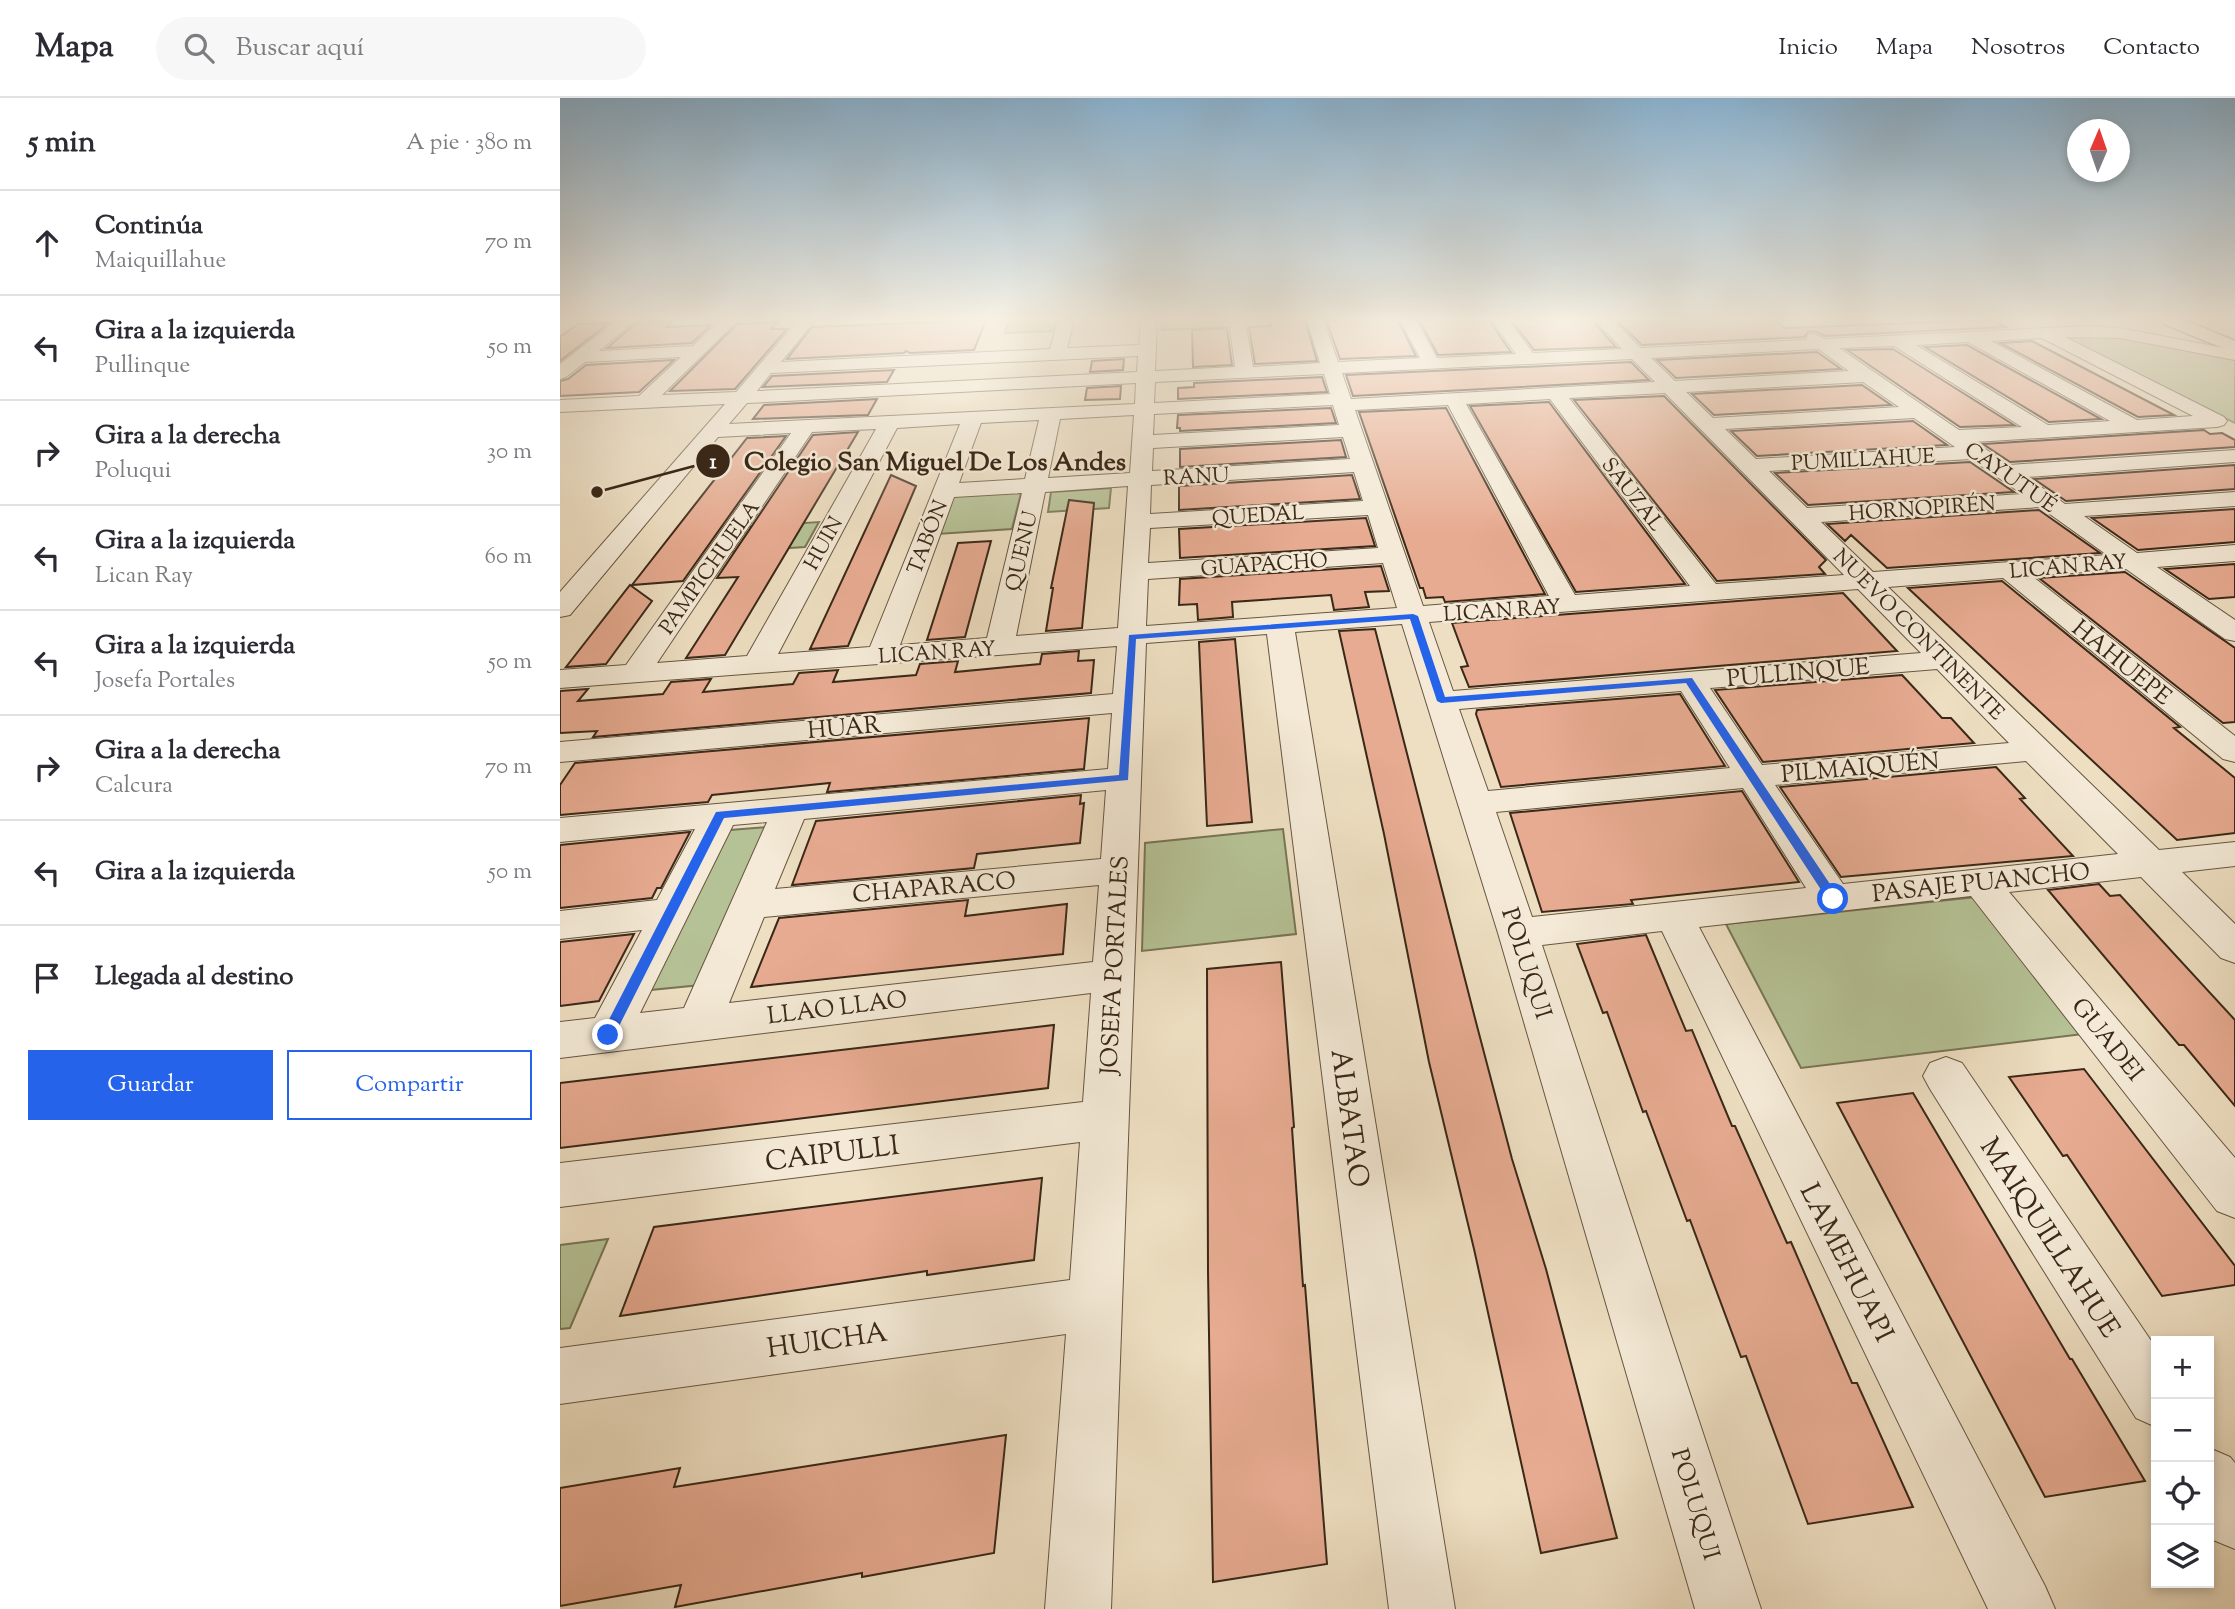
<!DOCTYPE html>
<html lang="es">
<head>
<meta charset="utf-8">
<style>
  :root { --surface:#fff; --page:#f7f7f7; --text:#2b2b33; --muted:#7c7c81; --line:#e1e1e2; --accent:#2563eb }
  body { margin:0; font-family:"Sorts Mill Goudy",serif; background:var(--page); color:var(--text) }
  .controls { position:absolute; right:21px; bottom:21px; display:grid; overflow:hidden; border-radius:0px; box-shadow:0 4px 10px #0003 }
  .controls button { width:63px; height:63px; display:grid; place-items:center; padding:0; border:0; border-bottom:2px solid var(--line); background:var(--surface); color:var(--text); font:35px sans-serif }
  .compass { position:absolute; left:1507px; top:21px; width:63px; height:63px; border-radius:50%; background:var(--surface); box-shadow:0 4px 10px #0003; rotate:2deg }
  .stop { position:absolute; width:21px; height:21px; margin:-16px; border:5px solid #2563eb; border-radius:50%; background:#fff }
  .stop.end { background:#2563eb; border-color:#fff; box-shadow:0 2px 7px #0008 }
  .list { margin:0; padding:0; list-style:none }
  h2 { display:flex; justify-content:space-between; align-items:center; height:91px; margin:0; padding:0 28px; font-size:30px }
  h2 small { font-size:23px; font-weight:400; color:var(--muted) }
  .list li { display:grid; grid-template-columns:46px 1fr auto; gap:21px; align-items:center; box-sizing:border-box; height:105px; padding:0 28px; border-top:2px solid var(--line) }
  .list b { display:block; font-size:26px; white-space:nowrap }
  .list p { margin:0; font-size:23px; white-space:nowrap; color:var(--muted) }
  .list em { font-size:23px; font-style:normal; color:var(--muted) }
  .actions { display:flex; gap:14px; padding:21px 28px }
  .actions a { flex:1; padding:16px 0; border:2px solid var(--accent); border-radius:0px; text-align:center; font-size:24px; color:var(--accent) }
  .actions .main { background:var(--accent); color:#fff }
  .icon { flex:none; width:38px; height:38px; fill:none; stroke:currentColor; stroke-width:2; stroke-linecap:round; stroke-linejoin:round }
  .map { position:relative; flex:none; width:1675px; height:1511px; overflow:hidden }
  header { display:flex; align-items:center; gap:42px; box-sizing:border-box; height:98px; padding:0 35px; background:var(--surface); border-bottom:2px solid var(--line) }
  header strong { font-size:33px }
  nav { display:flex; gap:38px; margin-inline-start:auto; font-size:24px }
  .search { width:490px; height:63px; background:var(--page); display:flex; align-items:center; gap:18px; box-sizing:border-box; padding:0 24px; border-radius:38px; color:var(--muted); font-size:26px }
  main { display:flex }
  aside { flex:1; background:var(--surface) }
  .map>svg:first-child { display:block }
</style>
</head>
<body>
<header>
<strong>Mapa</strong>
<div class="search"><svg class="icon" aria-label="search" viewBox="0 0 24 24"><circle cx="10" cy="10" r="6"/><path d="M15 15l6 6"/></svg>Buscar aquí</div>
<nav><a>Inicio</a><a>Mapa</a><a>Nosotros</a><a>Contacto</a></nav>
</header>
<main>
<aside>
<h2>5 min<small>A pie · 380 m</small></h2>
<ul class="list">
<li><svg class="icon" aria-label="ahead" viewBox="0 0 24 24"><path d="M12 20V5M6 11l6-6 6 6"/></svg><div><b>Continúa</b><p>Maiquillahue</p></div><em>70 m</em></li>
<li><svg class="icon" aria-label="left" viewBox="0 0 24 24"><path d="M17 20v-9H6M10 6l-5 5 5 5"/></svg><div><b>Gira a la izquierda</b><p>Pullinque</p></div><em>50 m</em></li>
<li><svg class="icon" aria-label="right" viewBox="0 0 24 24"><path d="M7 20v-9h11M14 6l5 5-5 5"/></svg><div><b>Gira a la derecha</b><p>Poluqui</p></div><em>30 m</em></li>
<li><svg class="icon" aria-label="left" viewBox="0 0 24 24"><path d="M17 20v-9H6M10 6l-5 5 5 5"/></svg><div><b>Gira a la izquierda</b><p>Lican Ray</p></div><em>60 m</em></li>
<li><svg class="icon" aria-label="left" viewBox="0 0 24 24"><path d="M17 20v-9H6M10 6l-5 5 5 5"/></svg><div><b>Gira a la izquierda</b><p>Josefa Portales</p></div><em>50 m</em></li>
<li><svg class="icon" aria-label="right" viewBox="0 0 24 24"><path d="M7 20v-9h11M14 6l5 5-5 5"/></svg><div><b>Gira a la derecha</b><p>Calcura</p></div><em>70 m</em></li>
<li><svg class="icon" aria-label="left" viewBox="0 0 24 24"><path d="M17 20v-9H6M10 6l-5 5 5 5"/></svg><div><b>Gira a la izquierda</b></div><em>50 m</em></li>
<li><svg class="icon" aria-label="arrive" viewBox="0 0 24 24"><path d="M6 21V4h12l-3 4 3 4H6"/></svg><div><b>Llegada al destino</b></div></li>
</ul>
<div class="actions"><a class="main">Guardar</a><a>Compartir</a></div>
</aside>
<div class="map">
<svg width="1675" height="1511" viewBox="0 0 1675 1511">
  <rect width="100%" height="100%" fill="#eedfc2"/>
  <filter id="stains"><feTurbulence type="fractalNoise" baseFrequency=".00286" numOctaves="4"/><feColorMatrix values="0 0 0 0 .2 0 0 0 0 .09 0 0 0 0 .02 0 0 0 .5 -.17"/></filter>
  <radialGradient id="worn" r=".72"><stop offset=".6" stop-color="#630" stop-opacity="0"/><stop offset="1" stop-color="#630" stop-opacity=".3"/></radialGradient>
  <path fill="#b5c295" stroke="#787556" stroke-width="2" d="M 450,222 L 497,222 L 494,233 L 445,235 Z
    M 602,222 L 662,222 L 663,229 L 602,232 Z
    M 1552,237 L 1675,262 L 1675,325 L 1501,239 Z
    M 551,390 L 549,410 L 488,414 L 491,394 Z
    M 462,391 L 452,431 L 378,436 L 392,396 Z
    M 259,424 L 245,449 L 168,454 L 184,429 Z
    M 219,728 L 151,886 L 80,893 L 158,733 Z
    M 723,731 L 736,836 L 582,853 L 585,745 Z
    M 1416,799 L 1523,936 L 1241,970 L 1166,826 Z
    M 48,1141 L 10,1230 L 0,1231 L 0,1147 Z"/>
  <path fill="#e7ab91" stroke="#3a2818" stroke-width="2" d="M 114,222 L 106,229 L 151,227 L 132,245 L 47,250 L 77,224 Z
    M 426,222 L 414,252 L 350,255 L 346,253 L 344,255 L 227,261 L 252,229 Z
    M 710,222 L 745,222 L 757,263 L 695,266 L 689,229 L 711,228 Z
    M 766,222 L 838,222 L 856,258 L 780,261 Z
    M 859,222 L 929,222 L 951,254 L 878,257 Z
    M 951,222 L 1032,222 L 1056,249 L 974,252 Z
    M 1056,222 L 1214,222 L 1225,230 L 1432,222 L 1446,229 L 1266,238 L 1254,233 L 1248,234 L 1244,239 L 1082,247 Z
    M 218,224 L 211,231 L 227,231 L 175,291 L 110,293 L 177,226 Z
    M 49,225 L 0,263 L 0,239 L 18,226 Z
    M 667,230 L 672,267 L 633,269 L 632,232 Z
    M 1472,243 L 1518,267 L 1614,317 L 1578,319 L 1440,245 Z
    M 1407,247 L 1541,321 L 1489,324 L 1365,249 Z
    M 1333,251 L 1454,327 L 1400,329 L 1287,252 Z
    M 1257,254 L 1281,271 L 1116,280 L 1097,262 Z
    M 564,261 L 563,272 L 530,274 L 532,263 Z
    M 114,262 L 79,294 L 0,298 L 0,283 L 8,281 L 26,267 Z
    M 1071,264 L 1089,282 L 793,298 L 786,277 Z
    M 334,272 L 327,284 L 203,289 L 212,278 Z
    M 762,279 L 767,294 L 618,301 L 618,290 L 634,289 L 634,285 Z
    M 1302,287 L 1331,307 L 1154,317 L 1132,296 Z
    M 561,288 L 560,301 L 525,302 L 527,290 Z
    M 1104,298 L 1266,462 L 1259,469 L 1265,476 L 1157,483 L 1014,302 Z
    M 317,301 L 308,317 L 193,321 L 204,307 Z
    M 989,304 L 1125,486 L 1016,494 L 910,308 Z
    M 771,310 L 776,325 L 620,333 L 620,330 L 617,330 L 618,317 Z
    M 886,310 L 985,496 L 885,504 L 883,499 L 866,500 L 863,490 L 860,490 L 799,314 Z
    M 1353,323 L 1387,347 L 1197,358 L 1171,333 Z
    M 1644,332 L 1650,336 L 1662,335 L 1675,342 L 1675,349 L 1450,364 L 1423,346 Z
    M 298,334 L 165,557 L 126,560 L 178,479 L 157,480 L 253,337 Z
    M 226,338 L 123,483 L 72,487 L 187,340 Z
    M 781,342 L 786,359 L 620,369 L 620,351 Z
    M 1410,364 L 1454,394 L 1248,407 L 1215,375 Z
    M 1675,367 L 1675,391 L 1506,403 L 1474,381 Z
    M 331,377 L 356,388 L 288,548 L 250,551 Z
    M 792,377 L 800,401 L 619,412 L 619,388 Z
    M 509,402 L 534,405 L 522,530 L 486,533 L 493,490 L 491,490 Z
    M 1675,411 L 1675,444 L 1578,452 L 1532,420 Z
    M 1479,412 L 1540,455 L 1327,470 L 1291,437 L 1285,443 L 1267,426 Z
    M 806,420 L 815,448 L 620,460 L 619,431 Z
    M 431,443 L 405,539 L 367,542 L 398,445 Z
    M 1675,466 L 1675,499 L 1649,501 L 1605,471 Z
    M 821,468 L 829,493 L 805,494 L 809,509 L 774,512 L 771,497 L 672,504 L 673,519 L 638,522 L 637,506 L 619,507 L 620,481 Z
    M 1565,474 L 1675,550 L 1675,624 L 1663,625 L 1479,480 Z
    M 1442,483 L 1620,629 L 1614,630 L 1675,680 L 1675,735 L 1617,742 L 1348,490 Z
    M 70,487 L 92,503 L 46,566 L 6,569 Z
    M 1283,495 L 1337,553 L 909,589 L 901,569 L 908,568 L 892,525 Z
    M 815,531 L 917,928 L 952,1061 L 986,1171 L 1057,1440 L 981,1455 L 914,1151 L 869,964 L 824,736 L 779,533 Z
    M 675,541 L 692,724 L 647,728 L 639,544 Z
    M 519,553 L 518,563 L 534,562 L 531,595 L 33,639 L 37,633 L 0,635 L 0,593 L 28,591 L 18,603 L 103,596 L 111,584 L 151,581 L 143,594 L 233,586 L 239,575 L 278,572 L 273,584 L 356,577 L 360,566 L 398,563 L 395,574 L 480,566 L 482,556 Z
    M 1342,577 L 1382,620 L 1391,620 L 1414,645 L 1203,664 L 1155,592 Z
    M 1120,596 L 1165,668 L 941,689 L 916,616 L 917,612 Z
    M 529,620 L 524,671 L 267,694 L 270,685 L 152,697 L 148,704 L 0,717 L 0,687 L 15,665 Z
    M 1436,669 L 1465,700 L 1460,701 L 1513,758 L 1281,779 L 1220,689 Z
    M 1182,693 L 1239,784 L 1071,802 L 1073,806 L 982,814 L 950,715 Z
    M 521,697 L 520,706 L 524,705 L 520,745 L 417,756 L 414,770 L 232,787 L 256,723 Z
    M 130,734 L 101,790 L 97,790 L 92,800 L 0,810 L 0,747 Z
    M 1539,786 L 1550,798 L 1560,797 L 1675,922 L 1675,1008 L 1624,947 L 1619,947 L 1488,792 Z
    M 408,802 L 405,818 L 507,806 L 503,856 L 191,889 L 219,820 Z
    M 74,836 L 39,903 L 0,908 L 0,844 Z
    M 1086,837 L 1126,933 L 1132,932 L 1172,1028 L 1175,1028 L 1227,1145 L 1231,1144 L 1292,1285 L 1297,1285 L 1353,1409 L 1248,1426 L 1186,1258 L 1181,1259 L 1130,1122 L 1127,1123 L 1086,1013 L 1083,1014 L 1047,914 L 1043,915 L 1017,846 Z
    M 721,864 L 734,1029 L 732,1030 L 743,1188 L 745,1187 L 767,1466 L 653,1484 L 648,1174 L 647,871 Z
    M 494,927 L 488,990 L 0,1050 L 0,985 Z
    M 1524,971 L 1675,1168 L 1675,1187 L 1602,1198 L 1507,1057 L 1503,1058 L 1449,979 Z
    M 1353,995 L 1510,1261 L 1512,1261 L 1585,1383 L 1485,1399 L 1277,1005 Z
    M 482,1080 L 474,1162 L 367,1177 L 367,1173 L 60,1218 L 94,1129 Z
    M 446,1337 L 434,1455 L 302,1479 L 302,1475 L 115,1509 L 121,1487 L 0,1508 L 0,1390 L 120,1370 L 114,1389 Z"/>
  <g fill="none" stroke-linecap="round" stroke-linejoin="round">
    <g stroke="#675642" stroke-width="2">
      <path id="street" d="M 57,222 L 75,222 L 39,253 L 133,248 L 160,222 L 178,222 L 102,297 L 176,294 L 238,222 L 255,222 L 221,264 L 490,251 L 498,222 L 514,222 L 507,250 L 579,247 L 581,222 L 597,222 L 595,273 L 675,269 L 669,222 L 685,222 L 693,269 L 760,265 L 747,222 L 763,222 L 778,264 L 860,260 L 840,222 L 856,222 L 877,260 L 956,256 L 932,222 L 948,222 L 973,255 L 1062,251 L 1035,222 L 1052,222 L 1081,250 L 1246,242 L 1248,237 L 1254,236 L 1265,241 L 1529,228 L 1560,230 L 1675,252 L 1675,262 L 1560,240 L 1505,239 L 1664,319 L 1667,323 L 1664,327 L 1657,329 L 1415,344 L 1449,367 L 1675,352 L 1675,364 L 1467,379 L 1505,406 L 1675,394 L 1675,408 L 1524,418 L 1577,455 L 1675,447 L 1675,463 L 1597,469 L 1675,522 L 1675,543 L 1665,541 L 1566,471 L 1472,478 L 1675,638 L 1675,664 L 1663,661 L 1443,480 L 1328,489 L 1599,752 L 1675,744 L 1675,768 L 1622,774 L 1675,826 L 1675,865 L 1661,860 L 1581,779 L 1449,794 L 1675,1060 L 1675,1120 L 1657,1113 L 1411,798 L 1139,829 L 1485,1488 L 1495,1511 L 1428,1511 L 1102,833 L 982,847 L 1201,1511 L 1135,1511 L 938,835 L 842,526 L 735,534 L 895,1511 L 829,1511 L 707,536 L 586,545 L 551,1511 L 485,1511 L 506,1236 L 0,1306 L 0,1250 L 510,1182 L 520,1044 L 0,1109 L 0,1065 L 523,1004 L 531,895 L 0,960 L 0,924 L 35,920 L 82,832 L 0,841 L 0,813 L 97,802 L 135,731 L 0,744 L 0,720 L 548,671 L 552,615 L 0,664 L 0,644 L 553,596 L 557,548 L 0,590 L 0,572 L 66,567 L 231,335 L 158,339 L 10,517 L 0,519 L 0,494 L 165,306 L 0,314 L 0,302 L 79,298 L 121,259 L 25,264 L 6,279 L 0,281 L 0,266 ZM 1482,240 L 1633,318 L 1577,322 L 1431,243 ZM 1408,244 L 1550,323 L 1488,327 L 1356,247 ZM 1334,248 L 1462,329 L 1399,332 L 1279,250 ZM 1258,251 L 1289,273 L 1115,283 L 1091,260 ZM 578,258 L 577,274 L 197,293 L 211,275 ZM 1072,261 L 1095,284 L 791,301 L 782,275 ZM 764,276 L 770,296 L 594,305 L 595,284 ZM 1303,284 L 1339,309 L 1153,320 L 1126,294 ZM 576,285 L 575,306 L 169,326 L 187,305 ZM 1105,295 L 1284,477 L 1156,486 L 1009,300 ZM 990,301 L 1130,488 L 1015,497 L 906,306 ZM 773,307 L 779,327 L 593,337 L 594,316 ZM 888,307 L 989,498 L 863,508 L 795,312 ZM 574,317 L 570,375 L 488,380 L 500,321 ZM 1354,320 L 1395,349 L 1196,361 L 1165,331 ZM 479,322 L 465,381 L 399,385 L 421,325 ZM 400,326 L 310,549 L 218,556 L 337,330 ZM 316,331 L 187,558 L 97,565 L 252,334 ZM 783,339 L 790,361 L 592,373 L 593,350 ZM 1411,361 L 1462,396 L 1247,410 L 1209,373 ZM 794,374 L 803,403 L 590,416 L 591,387 ZM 568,388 L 558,530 L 456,538 L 485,394 ZM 462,395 L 427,540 L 340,547 L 394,399 ZM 1480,409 L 1547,457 L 1313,474 L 1261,424 ZM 808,417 L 818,450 L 588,465 L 590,430 ZM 823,465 L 837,510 L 586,528 L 588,481 ZM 1298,491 L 1361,555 L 893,593 L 869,524 ZM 1377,571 L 1449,645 L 1202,667 L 1150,590 ZM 1121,593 L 1170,670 L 928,693 L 899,611 ZM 1466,663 L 1558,756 L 1283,786 L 1215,687 ZM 1183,690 L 1246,790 L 972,819 L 936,714 ZM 546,692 L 541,761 L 215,791 L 244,721 ZM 207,724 L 124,910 L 80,915 L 173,727 ZM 539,787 L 533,864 L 169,905 L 204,819 Z
        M 1386,959 L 1402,965 L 1596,1250 L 1596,1329 L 1576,1320 L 1370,991 L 1363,978 L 1370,965 Z
        M 1649,1350 L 1670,1359 L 1675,1365 L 1675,1451 L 1653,1442 L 1649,1435 Z"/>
    </g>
    <g stroke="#3a2818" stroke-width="3">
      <path id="secondary" d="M 1602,222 L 1625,222 L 1675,243 L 1675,255 L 1604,226 Z"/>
    </g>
    <use href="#street" fill="#f4ead7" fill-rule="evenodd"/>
    <use href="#secondary" fill="#f4ead7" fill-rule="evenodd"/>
  </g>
  <linearGradient id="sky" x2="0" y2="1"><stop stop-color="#8ab6d6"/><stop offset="0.51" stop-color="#f7f1e4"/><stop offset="1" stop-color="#f7f1e4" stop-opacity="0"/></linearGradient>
  <rect width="1675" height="434" fill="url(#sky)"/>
  <path fill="#2563eb" d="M 853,516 L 858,518 L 885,599 L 1132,580 L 1278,798 L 1278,804 L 1269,804 L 1126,585 L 881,605 L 877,603 L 850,521 L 576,541 L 568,682 L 164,720 L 53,940 L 43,940 L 41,937 L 156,714 L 559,677 L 569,537 Z"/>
  <g text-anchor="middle" stroke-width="5" stroke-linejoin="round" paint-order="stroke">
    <g font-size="21" fill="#3a2818" stroke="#f4ead7">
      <text transform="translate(1303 361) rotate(-3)" y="7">PUMILLAHUE</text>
      <text transform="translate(636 378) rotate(-3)" y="7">RANU</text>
      <text transform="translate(1451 379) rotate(35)" y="7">CAYUTUÉ</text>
      <text transform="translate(1073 396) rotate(52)" y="7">SAUZAL</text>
      <text transform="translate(1362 410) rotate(-4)" y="7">HORNOPIRÉN</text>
      <text transform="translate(698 417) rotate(-4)" y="7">QUEDAL</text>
      <text transform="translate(367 439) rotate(-69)" y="7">TABÓN</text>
      <text transform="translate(263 445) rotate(-61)" y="7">HUIN</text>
      <text transform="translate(461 453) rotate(-77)" y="7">QUENU</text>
      <text transform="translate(704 466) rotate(-4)" y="7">GUAPACHO</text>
      <text transform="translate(1508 468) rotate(-5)" y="7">LICAN RAY</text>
      <text transform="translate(149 469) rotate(-55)" y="7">PAMPICHUELA</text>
      <text transform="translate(942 512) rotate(-4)" y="7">LICAN RAY</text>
      <text transform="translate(1359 536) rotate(45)" y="7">NUEVO CONTINENTE</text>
      <text transform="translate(377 554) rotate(-4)" y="7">LICAN RAY</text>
    </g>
    <g font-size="24" fill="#3a2818" stroke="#f4ead7">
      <text transform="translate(1562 564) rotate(39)" y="8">HAHUEPE</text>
      <text transform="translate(1238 574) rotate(-5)" y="8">PULLINQUE</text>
      <text transform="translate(284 629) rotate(-5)" y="8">HUAR</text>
      <text transform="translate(1300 669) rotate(-5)" y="8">PILMAIQUÉN</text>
      <text transform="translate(1421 784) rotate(-6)" y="8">PASAJE PUANCHO</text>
      <text transform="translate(374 789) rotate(-5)" y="8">CHAPARACO</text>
      <text transform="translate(967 865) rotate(72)" y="8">POLUQUI</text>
      <text transform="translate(554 867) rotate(-87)" y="8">JOSEFA PORTALES</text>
      <text transform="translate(277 909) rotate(-7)" y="8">LLAO LLAO</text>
      <text transform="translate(1548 941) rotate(51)" y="8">GUADEI</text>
      <text transform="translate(1136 1406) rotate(73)" y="8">POLUQUI</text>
    </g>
    <g font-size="28" fill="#3a2818" stroke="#f4ead7">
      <text transform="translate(791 1020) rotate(82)" y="10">ALBATAO</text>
      <text transform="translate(272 1054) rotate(-7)" y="10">CAIPULLI</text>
      <text transform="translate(1491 1139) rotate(57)" y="10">MAIQUILLAHUE</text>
      <text transform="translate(1288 1164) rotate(63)" y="10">LAMEHUAPI</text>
      <text transform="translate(267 1241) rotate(-8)" y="10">HUICHA</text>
    </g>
  </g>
  <path fill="none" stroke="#3a2818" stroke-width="2.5" d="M37 394L153 363"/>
  <g fill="#3a2818" stroke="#f4ead7" stroke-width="2.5">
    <circle cx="37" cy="394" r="7"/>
    <circle cx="153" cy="363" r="18"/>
  </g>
  <g font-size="21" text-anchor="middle" font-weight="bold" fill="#fff">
    <text x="153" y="370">1</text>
  </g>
  <g font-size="26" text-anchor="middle" font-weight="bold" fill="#3a2818" stroke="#f4ead7" stroke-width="5" stroke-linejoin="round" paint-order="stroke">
    <text x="375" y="372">Colegio San Miguel De Los Andes</text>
  </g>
  <rect width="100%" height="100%" filter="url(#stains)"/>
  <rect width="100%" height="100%" fill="url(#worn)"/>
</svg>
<div class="controls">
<button>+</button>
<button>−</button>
<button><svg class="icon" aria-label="locate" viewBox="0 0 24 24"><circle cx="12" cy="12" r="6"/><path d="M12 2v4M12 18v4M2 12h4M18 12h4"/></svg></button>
<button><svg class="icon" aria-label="layers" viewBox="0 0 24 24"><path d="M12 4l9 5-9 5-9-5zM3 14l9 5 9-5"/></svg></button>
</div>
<svg class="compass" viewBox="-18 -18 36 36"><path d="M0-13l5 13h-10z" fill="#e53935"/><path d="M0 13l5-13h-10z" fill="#7c7c81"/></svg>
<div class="stop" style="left:1273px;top:801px"></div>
<div class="stop end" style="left:48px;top:937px"></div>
</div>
</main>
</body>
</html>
